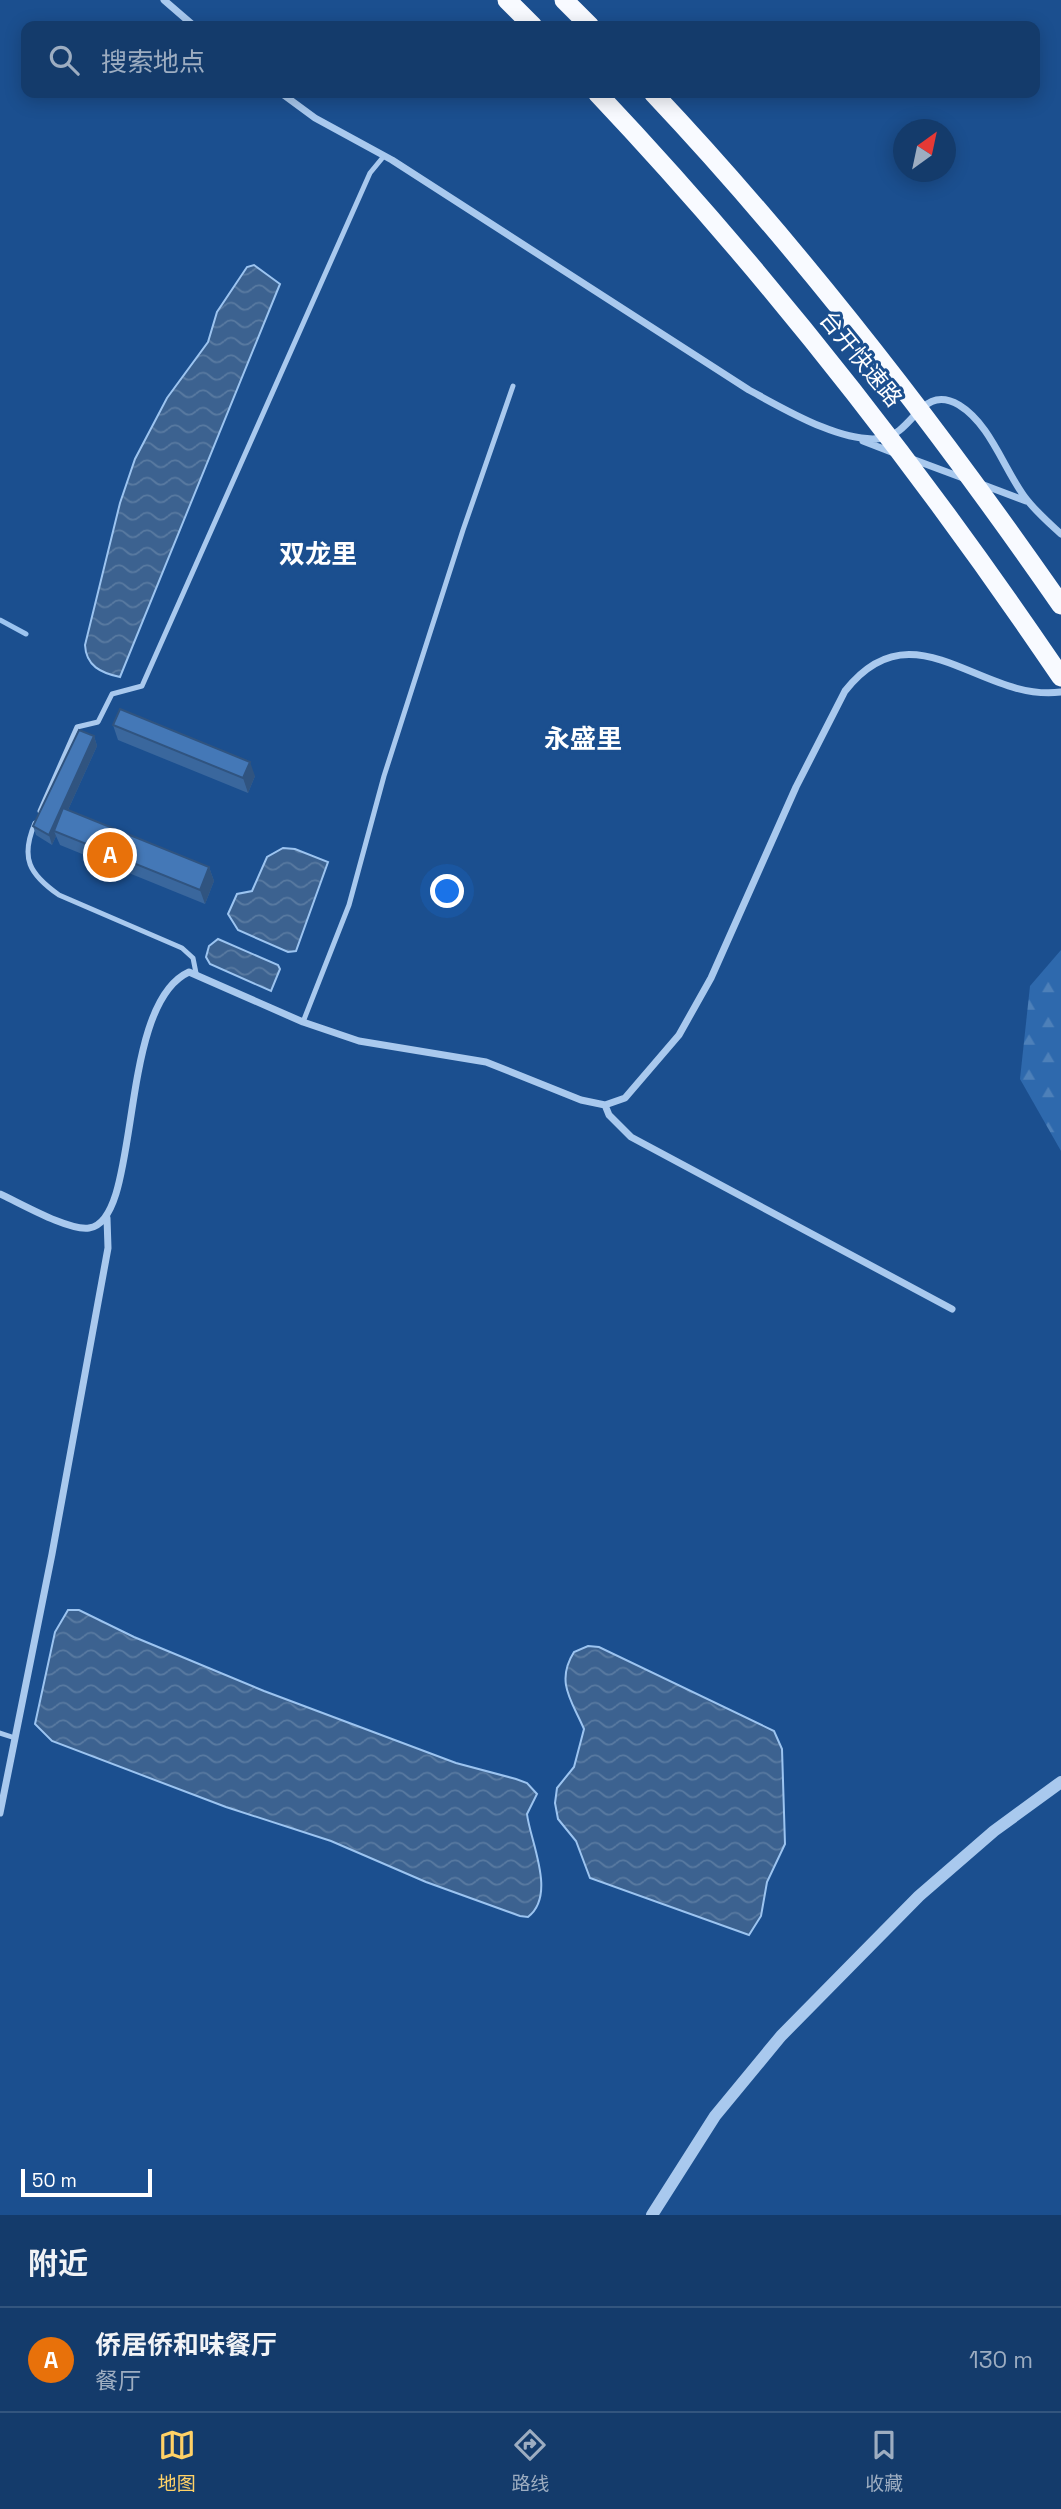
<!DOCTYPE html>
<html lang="zh">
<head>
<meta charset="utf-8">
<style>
  :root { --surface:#143b6b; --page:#1d4271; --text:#f1f3f6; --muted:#9dadc1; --line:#33557e; --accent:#ffd166 }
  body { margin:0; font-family:"Space Grotesk","Noto Sans SC",sans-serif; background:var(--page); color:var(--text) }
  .compass { position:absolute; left:893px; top:119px; width:63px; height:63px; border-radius:50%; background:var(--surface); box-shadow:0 4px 18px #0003; rotate:33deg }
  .scale { position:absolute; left:21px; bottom:18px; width:131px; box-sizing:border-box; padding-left:7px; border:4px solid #fff; border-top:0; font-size:19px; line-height:24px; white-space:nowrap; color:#fff; -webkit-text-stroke:5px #1b4f8f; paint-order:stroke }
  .you { position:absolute; left:448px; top:892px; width:24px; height:24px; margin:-18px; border:5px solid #fff; border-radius:50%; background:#1a73e8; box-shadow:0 0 0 10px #1a73e833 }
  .badge { display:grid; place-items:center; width:46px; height:46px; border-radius:50%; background:var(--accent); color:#fff; font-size:23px; font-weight:700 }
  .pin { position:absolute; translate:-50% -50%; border:4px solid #fff; box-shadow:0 2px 7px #0006 }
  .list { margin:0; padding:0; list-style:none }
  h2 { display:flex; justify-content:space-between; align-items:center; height:91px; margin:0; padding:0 28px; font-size:30px }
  h2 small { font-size:23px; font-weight:400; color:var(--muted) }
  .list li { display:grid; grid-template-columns:46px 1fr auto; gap:21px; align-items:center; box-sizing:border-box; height:105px; padding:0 28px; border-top:2px solid var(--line) }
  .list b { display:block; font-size:26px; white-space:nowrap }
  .list p { margin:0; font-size:23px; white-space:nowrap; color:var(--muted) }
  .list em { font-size:23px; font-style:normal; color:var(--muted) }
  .icon { flex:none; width:38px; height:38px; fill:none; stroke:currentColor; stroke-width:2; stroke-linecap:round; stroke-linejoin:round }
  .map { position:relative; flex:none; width:1061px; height:2215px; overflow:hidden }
  .search { position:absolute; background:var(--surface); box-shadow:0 4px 18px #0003; left:21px; right:21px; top:21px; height:77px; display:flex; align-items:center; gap:18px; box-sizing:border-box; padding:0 24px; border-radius:14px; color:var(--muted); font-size:26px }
  .sheet { height:196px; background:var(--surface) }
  nav { display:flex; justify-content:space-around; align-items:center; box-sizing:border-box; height:98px; border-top:2px solid var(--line); background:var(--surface); font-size:19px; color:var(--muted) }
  nav a { display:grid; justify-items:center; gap:4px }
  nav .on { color:var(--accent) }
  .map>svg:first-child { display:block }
</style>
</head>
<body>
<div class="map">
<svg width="1061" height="2215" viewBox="0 0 1061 2215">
  <defs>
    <pattern id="forest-firs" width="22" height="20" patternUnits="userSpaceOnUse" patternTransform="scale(1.75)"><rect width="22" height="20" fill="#2e69ad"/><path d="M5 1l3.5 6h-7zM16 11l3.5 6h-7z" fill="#4d80b9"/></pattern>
    <pattern id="water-waves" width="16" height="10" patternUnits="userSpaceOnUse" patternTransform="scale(1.75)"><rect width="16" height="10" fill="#3c6290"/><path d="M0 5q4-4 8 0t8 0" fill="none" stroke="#597aa1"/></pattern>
  </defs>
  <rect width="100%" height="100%" fill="#1b4f8f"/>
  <path fill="url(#forest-firs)" d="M 1061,950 L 1061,1151 L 1020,1079 L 1030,986 Z"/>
  <path fill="url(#water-waves)" stroke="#9cc4f0" stroke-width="2" d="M 254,265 L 280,284 L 120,677 C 101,673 86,666 85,645 L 120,503 L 135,459 L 167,398 L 208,342 L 217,312 L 247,267 Z
    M 283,848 L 295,849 L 328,862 L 296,951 L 288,952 L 238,930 L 228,914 L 237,894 L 252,891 L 267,857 Z
    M 218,939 L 278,965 L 280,969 L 271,991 L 210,964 L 206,957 L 209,946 Z
    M 68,1610 L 79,1610 L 134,1637 L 264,1691 L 456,1763 L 516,1779 L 527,1783 L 537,1794 L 527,1814 C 530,1841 557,1895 528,1917 L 520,1916 L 426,1882 L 331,1841 L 226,1807 L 52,1741 L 35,1724 L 55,1632 Z
    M 588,1646 L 599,1647 L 774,1731 L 782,1749 L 785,1844 L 767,1882 L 761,1916 L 749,1935 L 590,1878 L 576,1841 L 558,1819 L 555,1803 L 557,1788 L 574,1767 L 584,1729 C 572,1701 555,1682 574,1652 Z"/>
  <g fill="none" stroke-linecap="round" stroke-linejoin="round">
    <path stroke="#9cc4f0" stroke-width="5" d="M 0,620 L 26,634"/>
    <path stroke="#a9c9ee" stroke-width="5" d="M 40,811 L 77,727 L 98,722 L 112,694 L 142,686 L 370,173 L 384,156
      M 35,823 C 20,858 29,874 59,895 L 182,948 L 193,958 L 196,973
      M 303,1022 L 349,905 L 384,776 L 463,530 L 513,386
      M 0,1733 L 15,1738"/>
    <path stroke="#a9c9ee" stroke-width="7" d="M 164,0 L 194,26
      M 281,93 L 315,118 L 392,160 L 749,390 C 784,409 844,445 883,438 C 914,433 921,383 959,405 C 990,424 1003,467 1024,496 C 1034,510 1048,522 1061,534
      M 863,441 L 894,453
      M 912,459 L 963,478
      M 981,484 L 1026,501
      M 605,1105 L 609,1115 L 631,1137 L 952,1309
      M 0,1194 C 20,1203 68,1231 89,1228 C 143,1221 116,1005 189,972 L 303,1022 L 359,1041 L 486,1062 L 581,1100 L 605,1105 L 625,1098 L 679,1035 L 711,978 L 796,787 L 845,691 C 914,603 981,703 1061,692
      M 0,1813 L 52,1554 L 108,1248 L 107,1218"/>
    <path stroke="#a9c9ee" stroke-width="12" d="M 652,2215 L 715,2116 L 781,2036 L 919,1896 L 994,1831 L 1061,1782"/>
    <path stroke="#f8faff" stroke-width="19" d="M 507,0 L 533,26
      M 564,0 L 590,26"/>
    <path stroke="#f8faff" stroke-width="19" d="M 597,93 C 769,275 921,470 1061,677
      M 653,93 C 803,252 936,425 1061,605"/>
  </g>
  <path fill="#3a679d" d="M 113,725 L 255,776 L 248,793 L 118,740 Z
    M 94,736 L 97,746 L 68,810 L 209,867 L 214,881 L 205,904 L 60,845 L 56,836 L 52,845 L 36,835 L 33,826 Z"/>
  <path fill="#305480" d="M 94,736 L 97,746 L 58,832 L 54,831 L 56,836 L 52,845 L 49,835 Z
    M 250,762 L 255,776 L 248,793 L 243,778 Z
    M 209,867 L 214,881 L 205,904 L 200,890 Z"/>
  <path fill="#4478b7" stroke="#305480" stroke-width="2" d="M 120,709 L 250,762 L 243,778 L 113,725 Z
    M 79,730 L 94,736 L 49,835 L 33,826 Z
    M 63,808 L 209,867 L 200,890 L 54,831 Z"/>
  <g text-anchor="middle" stroke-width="6" stroke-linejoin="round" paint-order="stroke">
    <g font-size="23" fill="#fff" stroke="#1b4f8f">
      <text transform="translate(861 359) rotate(51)" y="8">台开快速路</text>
    </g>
    <g font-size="26" font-weight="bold" fill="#fff" stroke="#1b4f8f">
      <text x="318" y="563">双龙里</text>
      <text x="583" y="748">永盛里</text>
    </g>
  </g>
</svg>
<svg class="compass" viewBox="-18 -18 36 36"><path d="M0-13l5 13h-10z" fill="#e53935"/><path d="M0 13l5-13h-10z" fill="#9dadc1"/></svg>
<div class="scale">50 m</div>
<div class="you"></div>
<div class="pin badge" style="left:110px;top:855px;background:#e8710a">A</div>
<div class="search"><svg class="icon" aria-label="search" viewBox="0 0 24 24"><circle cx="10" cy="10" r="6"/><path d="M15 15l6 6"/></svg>搜索地点</div>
</div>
<section class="sheet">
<h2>附近<small></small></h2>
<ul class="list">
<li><span class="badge" style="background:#e8710a">A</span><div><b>侨居侨和味餐厅</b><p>餐厅</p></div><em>130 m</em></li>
</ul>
</section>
<nav>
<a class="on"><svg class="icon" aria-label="map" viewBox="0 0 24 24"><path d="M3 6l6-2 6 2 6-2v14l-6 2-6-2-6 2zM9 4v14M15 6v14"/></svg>地图</a>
<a><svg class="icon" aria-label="directions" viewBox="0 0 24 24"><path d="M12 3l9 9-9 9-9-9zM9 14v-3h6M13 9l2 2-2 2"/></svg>路线</a>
<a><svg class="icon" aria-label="saved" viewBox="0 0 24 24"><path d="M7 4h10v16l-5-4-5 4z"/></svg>收藏</a>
</nav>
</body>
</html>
